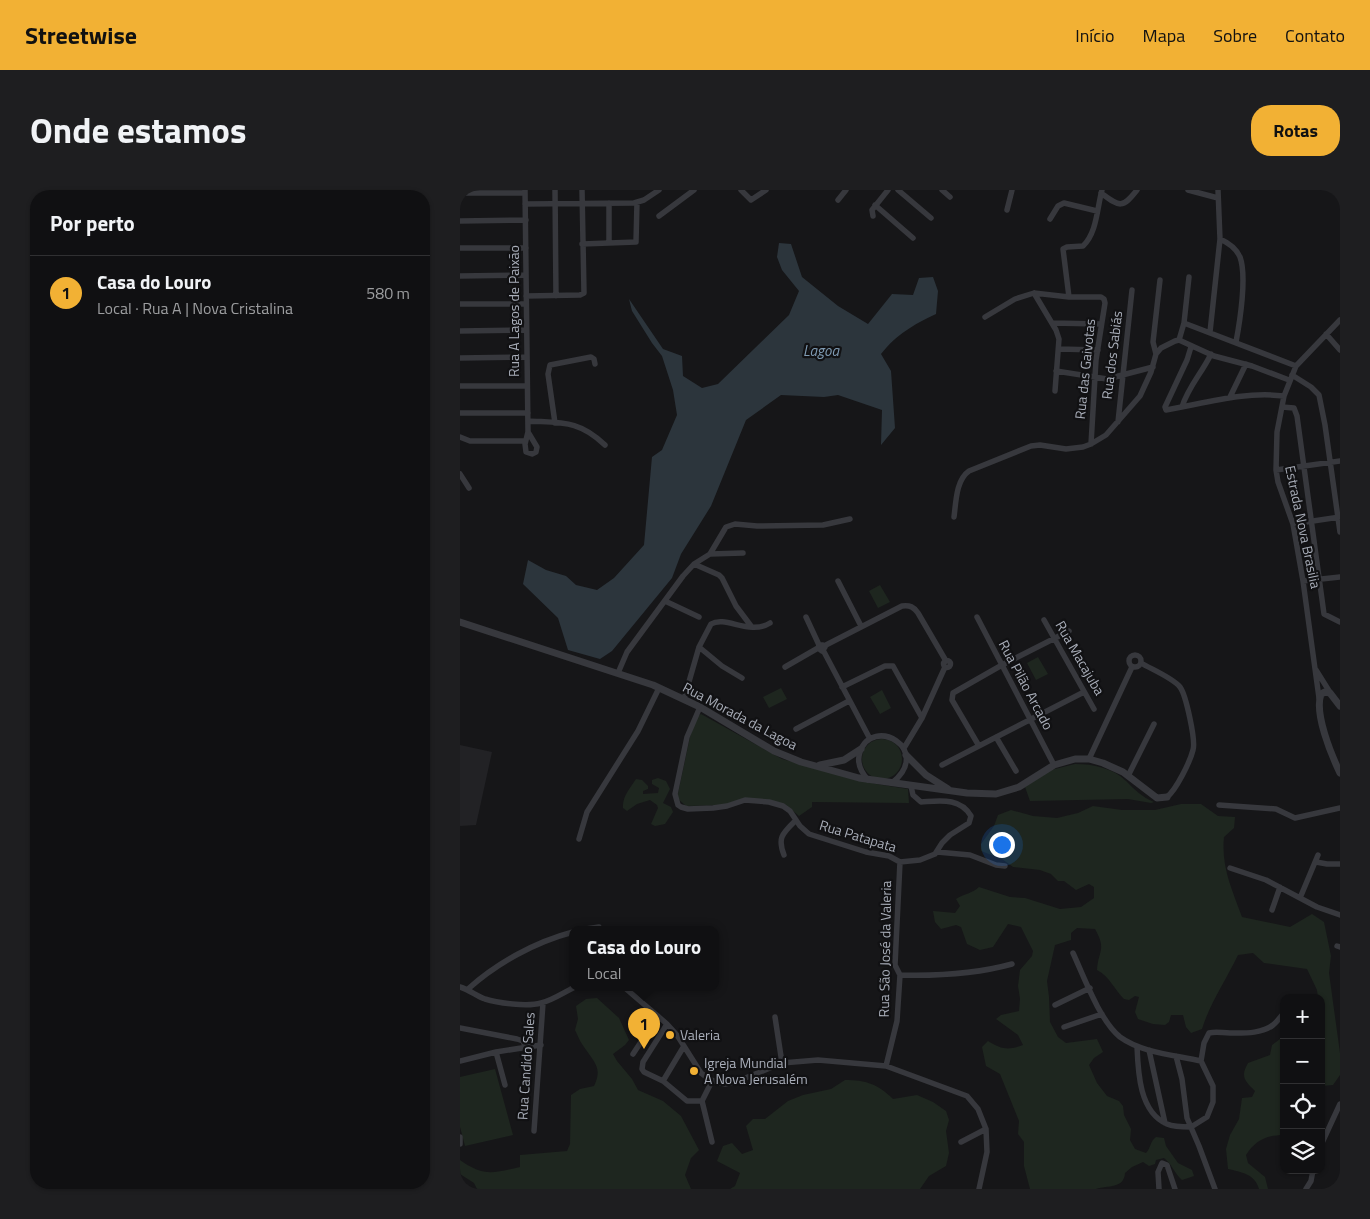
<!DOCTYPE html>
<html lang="pt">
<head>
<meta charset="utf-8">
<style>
  :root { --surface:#101012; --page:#1e1e20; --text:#f1f3f6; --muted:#9c9d9f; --line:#303032; --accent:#f2b134 }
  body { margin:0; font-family:"Titillium Web",sans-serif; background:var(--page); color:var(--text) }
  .controls { position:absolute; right:15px; bottom:15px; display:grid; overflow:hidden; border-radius:10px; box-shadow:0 1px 4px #0004 }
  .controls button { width:45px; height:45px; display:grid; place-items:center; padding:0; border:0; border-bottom:1px solid var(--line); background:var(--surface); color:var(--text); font:25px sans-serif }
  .you { position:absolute; left:541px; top:654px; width:18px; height:18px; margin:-12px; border:4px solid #fff; border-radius:50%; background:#1a73e8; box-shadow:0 0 0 8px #1a73e833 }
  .badge { display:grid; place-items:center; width:32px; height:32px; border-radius:50%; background:var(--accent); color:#111; font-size:16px; font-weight:700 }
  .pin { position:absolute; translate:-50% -41px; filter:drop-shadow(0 1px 2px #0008) }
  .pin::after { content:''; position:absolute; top:26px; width:18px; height:15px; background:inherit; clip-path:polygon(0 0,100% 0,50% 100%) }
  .popup { position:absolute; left:109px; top:736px; width:150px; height:65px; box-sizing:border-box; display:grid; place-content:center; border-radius:10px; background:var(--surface); filter:drop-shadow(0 1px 4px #0005); font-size:16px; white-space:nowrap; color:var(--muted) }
  .popup b { font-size:19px; color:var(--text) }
  .popup::after { content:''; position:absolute; left:50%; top:100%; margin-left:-10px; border:10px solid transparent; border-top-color:var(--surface) }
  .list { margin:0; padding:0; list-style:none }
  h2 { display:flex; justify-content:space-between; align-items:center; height:65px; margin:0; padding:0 20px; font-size:21px }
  h2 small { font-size:16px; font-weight:400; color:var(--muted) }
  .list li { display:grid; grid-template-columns:32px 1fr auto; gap:15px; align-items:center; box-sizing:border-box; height:75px; padding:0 20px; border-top:1px solid var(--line) }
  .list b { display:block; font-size:19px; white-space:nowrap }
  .list p { margin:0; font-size:16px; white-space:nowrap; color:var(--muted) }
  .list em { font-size:16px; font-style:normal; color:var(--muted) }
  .icon { flex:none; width:28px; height:28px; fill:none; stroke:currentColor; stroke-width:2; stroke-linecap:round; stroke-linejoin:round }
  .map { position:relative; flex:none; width:880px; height:999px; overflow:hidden; border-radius:20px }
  header { display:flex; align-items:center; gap:30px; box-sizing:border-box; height:70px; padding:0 25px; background:var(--accent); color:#111 }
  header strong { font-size:24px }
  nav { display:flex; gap:28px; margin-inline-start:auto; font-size:18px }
  .intro { display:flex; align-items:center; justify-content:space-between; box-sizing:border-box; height:120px; padding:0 30px }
  h1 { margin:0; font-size:35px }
  .button { padding:12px 22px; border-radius:20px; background:var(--accent); color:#111; font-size:18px; font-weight:700 }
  main { display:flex; gap:30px; padding:0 30px }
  aside { flex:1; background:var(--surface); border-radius:20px; box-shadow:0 1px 4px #0004 }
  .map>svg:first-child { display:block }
</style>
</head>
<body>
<header>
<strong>Streetwise</strong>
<nav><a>Início</a><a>Mapa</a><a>Sobre</a><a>Contato</a></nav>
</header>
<div class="intro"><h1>Onde estamos</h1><a class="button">Rotas</a></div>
<main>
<aside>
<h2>Por perto<small></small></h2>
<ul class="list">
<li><span class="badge">1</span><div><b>Casa do Louro</b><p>Local · Rua A | Nova Cristalina</p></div><em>580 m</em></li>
</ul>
</aside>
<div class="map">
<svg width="880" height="999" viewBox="0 0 880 999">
  <rect width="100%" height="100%" fill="#161618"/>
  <path fill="#222225" d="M 0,555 L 32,562 L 16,635 L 0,636 Z"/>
  <path fill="#1e261f" d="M 420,395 L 430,412 L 418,418 L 409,401 Z
    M 578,467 L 588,484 L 576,490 L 567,473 Z
    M 321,498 L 327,509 L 309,518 L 303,507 Z
    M 422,500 L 431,518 L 420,524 L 410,507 Z
    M 241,524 L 322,569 L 416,594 L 448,599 L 449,613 L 352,612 L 352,617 L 339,626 L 326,615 L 307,610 L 267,615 L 226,616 L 217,608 L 230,547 L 236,528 Z
    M402 569a20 20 0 1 1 40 0a20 20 0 1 1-40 0Z
    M 615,574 C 633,574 653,578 666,591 C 675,600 682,607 694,612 L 691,613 L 668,609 L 570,611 L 565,597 L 591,580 Z
    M 198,588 L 206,591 L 210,599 L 203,613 L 211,617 L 213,622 L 205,634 L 195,636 L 191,634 L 198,618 L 197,615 L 190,610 L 177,614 L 167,621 L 163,618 C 162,607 170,598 176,589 L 182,590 L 188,596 L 188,599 L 183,601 L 183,604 L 198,603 L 199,598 L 192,594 L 192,590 Z
    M 721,614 L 741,614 L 758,626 L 775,627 L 774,638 L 764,647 C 761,677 772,699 782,727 L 830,737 L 852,724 L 864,732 L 871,766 L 869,783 L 880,863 L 880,885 L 873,895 L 861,896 L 861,808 L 858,808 L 857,800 L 847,779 L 804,773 L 793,763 L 778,765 C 766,790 750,813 742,839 L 731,843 L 726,837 L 723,825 L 711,825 L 709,832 L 705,835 L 693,834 L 678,829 L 675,822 L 679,807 L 675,806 L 669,810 L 664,809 C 654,799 650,787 637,780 C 638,761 647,760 635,739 L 617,738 L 611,743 L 611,750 L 595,755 L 587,791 L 589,807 L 590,832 L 598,847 L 606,853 L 637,849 L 643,862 L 634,868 L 629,875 L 637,893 L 647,906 L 659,911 L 663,916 L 664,925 L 671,939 L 670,950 L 675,959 L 686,963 C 691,958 690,951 696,947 L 704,948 L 706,956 L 718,973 L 732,980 L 734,986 L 722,990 C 714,983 712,974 704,968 L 696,970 L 695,974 L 689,976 L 683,972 L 672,977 L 665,983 C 664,999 648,995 636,999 L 570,999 L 564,976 L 564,952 L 558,944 L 559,931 L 540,884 L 526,876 L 522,857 L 528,851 C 541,859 548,861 563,855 L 558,845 L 536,829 L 541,825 L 559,821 L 560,809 L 558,796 L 560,780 L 572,766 L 573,761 L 561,737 L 548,734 L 533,757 L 520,760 L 507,754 L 501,737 L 496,735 L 481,739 L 475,732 L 473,721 L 495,723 L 500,716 L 496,709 C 504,704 513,703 519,697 L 550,707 L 565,708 L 600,719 L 621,717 L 634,708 L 634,697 L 629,694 L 616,700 L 604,691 L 598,691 L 591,684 L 580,680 L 553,677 L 542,669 L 521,661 L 521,654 L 534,636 L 538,625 L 551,620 L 573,626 L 597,628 L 618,623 L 633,616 L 662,620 L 695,620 Z
    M 137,808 L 159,828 L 169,850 L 165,855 L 153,864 L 157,871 L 172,889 L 178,900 L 203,911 L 221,926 L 239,960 L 231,968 L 225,985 L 231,999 L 17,999 L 14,993 L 0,984 L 0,970 C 24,987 33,983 60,977 L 60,965 L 107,961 L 110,954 L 111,905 L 120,899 L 134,896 C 143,878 134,872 124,857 C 120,852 118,846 115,840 L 118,829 L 116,816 L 126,809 Z
    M 824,846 L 824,945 C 806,945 795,951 786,965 L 788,973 L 805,987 L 808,999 L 799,999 C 795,984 781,982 768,979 L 766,959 L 770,945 L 779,929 L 782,908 L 792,907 L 795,901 C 785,891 780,887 788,873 L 810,865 L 812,855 Z
    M 35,879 L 53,945 L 5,956 L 0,937 L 0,887 Z
    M 385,890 C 406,890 418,894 433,909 L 457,905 L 473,912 L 486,921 L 489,930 L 486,941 L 489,963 L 486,976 L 469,986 L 460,999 L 270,999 L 275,996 L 280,983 L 257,971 L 263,956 L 272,953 L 282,964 L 293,960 L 286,936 L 293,929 L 305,929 L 328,911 L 343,905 L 371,899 Z"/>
  <path fill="#2c353c" d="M 319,53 L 331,54 L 342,87 L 378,116 L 408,134 L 432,104 L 453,105 L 459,88 L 473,87 L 478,101 L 476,124 C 453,135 437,144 421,164 L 431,181 L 435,238 L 421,255 L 422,220 L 378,205 L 364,207 L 321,205 L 286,230 L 251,316 L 221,364 L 212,388 L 152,461 L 140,469 L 108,460 L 98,428 L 63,394 L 68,370 L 86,380 L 106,386 L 116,395 L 137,400 L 154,388 L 184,355 L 192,267 L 202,260 L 217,225 L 213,200 L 202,166 L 192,153 L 172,121 L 169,109 L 203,159 L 222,166 L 223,186 L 242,198 L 258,194 L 329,125 L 339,101 L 322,80 L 317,67 Z"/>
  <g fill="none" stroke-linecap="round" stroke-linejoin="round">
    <path stroke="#37383d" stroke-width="5.5" d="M 65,0 L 68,242 L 65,254 L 66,262 L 72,264 L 76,262 L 77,257 L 68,242
      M 95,0 L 96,106
      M 281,0 L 291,10 L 306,0
      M 438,0 L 471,28
      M 482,0 L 490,7
      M 728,0 L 758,8
      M 0,3 L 65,3
      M 641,3 C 660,17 662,19 677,0
      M 378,10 L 386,0
      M 149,13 L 149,53
      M 65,14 L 174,13 L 184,10 L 199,0
      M 415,15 L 453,48
      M 547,20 L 552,0
      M 199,26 L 234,0
      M 413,26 L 412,20 L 428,0
      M 590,29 L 598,16 L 604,13 L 637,21
      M 0,31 L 66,30
      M 760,49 C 769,53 776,58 780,67 C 787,86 780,131 776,152
      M 122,54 L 176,52 L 177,12
      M 0,58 L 66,58
      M 0,86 L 66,85
      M 574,103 L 596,140 L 599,149 L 595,201
      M 66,106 L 120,105 L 124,103 L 122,0
      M 609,107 L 603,59 L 607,57 L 623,56 C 637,43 637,18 642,0
      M 0,114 L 66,114
      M 525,127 L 555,109 L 574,103 L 609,107 L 641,107 L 644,109 L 645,113 L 636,170 L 631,254
      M 592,133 L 641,134
      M 724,133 L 836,176
      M 0,141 L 66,140
      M 750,142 L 760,49 L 758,0
      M 866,144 L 880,160
      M 719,150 L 724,133 L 729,87
      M 731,157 L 727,170 L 705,217 L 706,220 C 746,213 784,201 824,206
      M 599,159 L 638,160
      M 696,164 L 693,152 L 700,90
      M 0,168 L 67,167
      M 596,181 L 647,189 L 693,177
      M 832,185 L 851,197 L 859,205 L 865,235 L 880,342
      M 0,196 L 67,196
      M 770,207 L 786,174
      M 722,217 C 728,197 742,183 751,164
      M 822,217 L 834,218 L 837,226 L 864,424 L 880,432
      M 0,223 L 68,223
      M 68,231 C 102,233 119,230 145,255
      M 658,232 L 672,100
      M 95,233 L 88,184 L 90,175 L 131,167 L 134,169 L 135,174
      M 0,247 L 10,251 L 65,251
      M 816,280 L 880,271
      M 0,284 L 9,298
      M 494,327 C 496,312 496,290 509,281 L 571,256 L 580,255 L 606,259 L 623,257 L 631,254 L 646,245 L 680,206 L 691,182 L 696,164 L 701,158 L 715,151 L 719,150 L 754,166 L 792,176 L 829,190
      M 833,334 L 880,327
      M 250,364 L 283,363
      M 234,374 L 259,385 L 262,388 L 276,416 L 291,436
      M 378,391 L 401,436
      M 843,391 L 880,387
      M 205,411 L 239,427
      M 346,427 L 359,455
      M 517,427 L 594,575
      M 584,430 L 634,519
      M 364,456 L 442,416 C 450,415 454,417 458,423 L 486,471
      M 239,457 L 262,476 L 282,488
      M 363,460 L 410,549
      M669 471a6 6 0 1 1 12 0a6 6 0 1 1-12 0Z
      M483.5 474a3.5 3.5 0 1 1 7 0a3.5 3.5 0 1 1-7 0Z
      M 681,473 C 691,479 713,488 720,497 C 726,505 736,551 733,560 C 730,572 716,600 707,607
      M 325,477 L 358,458 L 359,455 L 363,455 L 365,457 L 362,461 L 358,458
      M 856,480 L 871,504
      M 158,483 L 167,462 L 223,386 L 234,374 L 250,364 L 266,337 L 275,334 L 297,336 L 363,335 L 390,329
      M 382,497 L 425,476 L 433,476 L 462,528
      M 859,508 L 843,391 L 833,334 L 818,292 L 816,280 L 817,242 L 824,206 L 836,176 L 880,130
      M 224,509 L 239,457 L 251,434 C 266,425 289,446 310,433
      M 240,517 L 227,547 L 215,604 L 218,615 L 221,617 L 228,619 L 253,618 L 267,616 L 285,610 L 309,612 L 323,616 L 330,621 L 340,636 L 349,644 L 406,662 L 429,666 L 440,672 L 460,670 L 475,664 L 482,653 L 490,645 L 509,633 L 511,626 C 500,607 479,611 461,612 L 453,605 L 451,596
      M 336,539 L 389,511
      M 536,547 L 556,581
      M 519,556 L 492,510 L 493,503 L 542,475 L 609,441
      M 444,558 L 462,528 L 485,477
      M 629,569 L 672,477
      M 482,575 L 624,502
      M 668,586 L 694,534
      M 408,590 C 401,582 396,573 400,562 C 412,525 474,559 432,593
      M 759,615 L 816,619 L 835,628 L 880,618
      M 119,649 L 127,622 L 178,541 L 199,498
      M 477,662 L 510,665 L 536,675 L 545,676
      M 324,665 C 317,647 323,643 336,630
      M 856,672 L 867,674 L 880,674
      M 770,678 L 806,690 L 857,717 L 880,725
      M 840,708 L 858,665
      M 812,720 L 820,697
      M 119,740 L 139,737
      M 877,756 L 880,757
      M 613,763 C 624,787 640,831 660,847 C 682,863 715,865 741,871 L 753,896 L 753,912 L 747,927 L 731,937
      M 440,785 C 478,786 516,784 552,774
      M 0,797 C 10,800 16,806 25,809 C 38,813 67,817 81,813 C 91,811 103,803 113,798
      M 165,798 L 207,834 L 217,845 L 241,883 L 249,889 L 257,892 L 265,894 L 278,891 L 322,873 L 358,870 L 426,876 L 507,906 L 518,919 L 526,939 L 527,962 L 519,999
      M 8,799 C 37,773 75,752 113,742
      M 595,815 L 630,798
      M 315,827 L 322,873
      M 207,834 L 183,872 L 182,879 L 184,882 L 203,891 L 227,911 L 242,911
      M 604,837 L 642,824
      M 0,838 L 57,849 L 63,851 L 65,856
      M 677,856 C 678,881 679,922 707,934 C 714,937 723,937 731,937
      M 689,860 L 705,933
      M 36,862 L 45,895
      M 173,864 L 198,826
      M 716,866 L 722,889 L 727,928 L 739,956 L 755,999
      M 0,871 L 36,862 L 81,855
      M 741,871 L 744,853 L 749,843 C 757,841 762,843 770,843 C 783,843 802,844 813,835 C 817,832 820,827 824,823
      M 426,876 L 437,831 L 440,785 L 435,775 L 440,672
      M 203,891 L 224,856
      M 242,911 L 252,952
      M 242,911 L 252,891
      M 74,941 L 83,813
      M 0,947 L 0,954
      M 501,952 L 526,939
      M 861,955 L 880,914
      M 699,999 L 698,982 L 702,973 L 707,975 L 715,999
      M 846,999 L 851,991 L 853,980"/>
    <path stroke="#37383d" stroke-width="7" d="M 0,432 L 193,495 L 240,517 L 314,561 L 341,572 L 399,588 L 507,603 L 536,604 L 559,597 L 594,575 L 615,569 L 629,569 L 643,573 L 663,582 L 697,608 L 707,607
      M 880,516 L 870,503 L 865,502 L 861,504 C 854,523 871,564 880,583
      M 446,565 L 466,585 L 488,599
      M 360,575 L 384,570 L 401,559"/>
  </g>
  <g fill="#f2b134" stroke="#111113" stroke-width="2">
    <circle cx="210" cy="845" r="5"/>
    <circle cx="234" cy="881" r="5"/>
  </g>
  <g text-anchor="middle" stroke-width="4.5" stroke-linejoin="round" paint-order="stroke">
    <g font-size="14" fill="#a8adb8" stroke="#111113">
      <text transform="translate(54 121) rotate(-90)" y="5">Rua A Lagos de Paixão</text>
      <text transform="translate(652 165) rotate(-83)" y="5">Rua dos Sabiás</text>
      <text transform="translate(625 179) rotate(-84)" y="5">Rua das Gaivotas</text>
      <text transform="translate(843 337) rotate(78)" y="5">Estrada Nova Brasilia</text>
      <text transform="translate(620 468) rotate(60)" y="5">Rua Macajuba</text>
      <text transform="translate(566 495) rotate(62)" y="5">Rua Pilão Arcado</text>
      <text transform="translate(280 526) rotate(28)" y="5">Rua Morada da Lagoa</text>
      <text transform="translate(398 646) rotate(17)" y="5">Rua Patapata</text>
      <text transform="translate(425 759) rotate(-89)" y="5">Rua São José da Valeria</text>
      <text transform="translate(66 876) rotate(-86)" y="5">Rua Candido Sales</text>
    </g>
    <g font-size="14" fill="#a8adb8" stroke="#111113" text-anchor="start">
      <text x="220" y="850">Valeria</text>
      <text x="244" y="878">Igreja Mundial<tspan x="244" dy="16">A Nova Jerusalém</tspan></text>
    </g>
    <g font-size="15" font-style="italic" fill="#7f9bb3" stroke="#111113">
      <text x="361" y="166">Lagoa</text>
    </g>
  </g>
</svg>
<div class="controls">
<button>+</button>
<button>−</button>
<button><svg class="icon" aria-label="locate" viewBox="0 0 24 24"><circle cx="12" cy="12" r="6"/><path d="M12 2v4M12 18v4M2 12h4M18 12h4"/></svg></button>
<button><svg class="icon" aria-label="layers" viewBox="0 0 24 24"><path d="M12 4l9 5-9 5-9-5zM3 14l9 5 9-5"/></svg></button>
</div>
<div class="you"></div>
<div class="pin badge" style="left:184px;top:859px">1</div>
<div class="popup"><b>Casa do Louro</b>Local</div>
</div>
</main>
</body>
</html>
